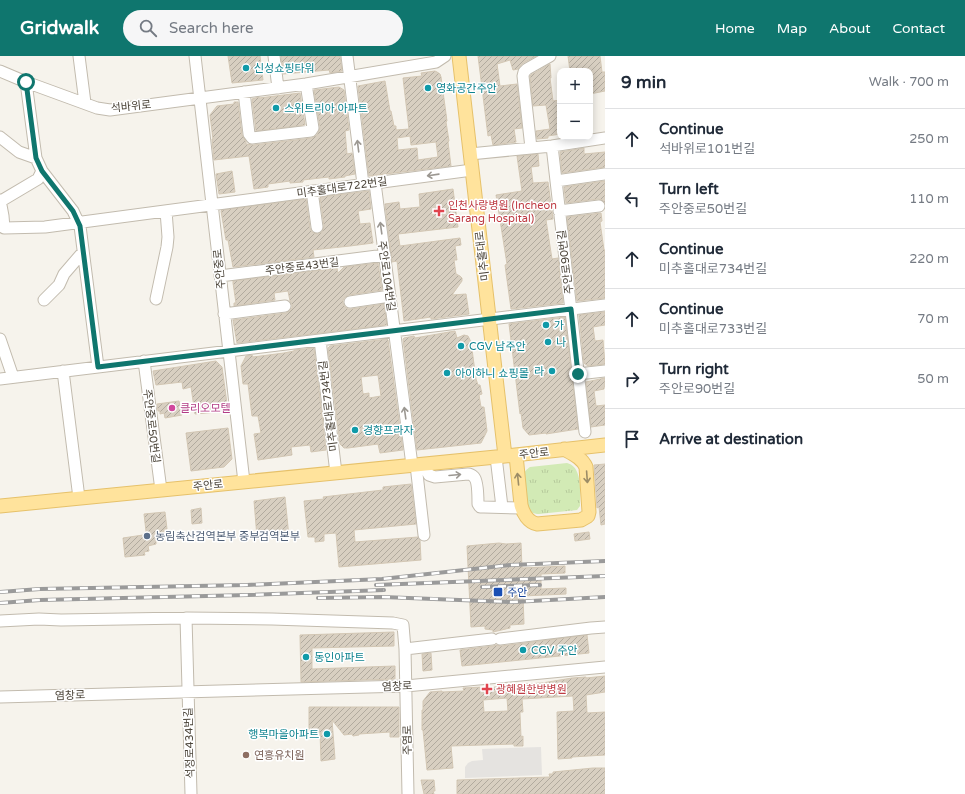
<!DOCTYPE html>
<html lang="en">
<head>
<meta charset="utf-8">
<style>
  :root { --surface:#fff; --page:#f6f6f7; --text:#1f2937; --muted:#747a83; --line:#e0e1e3; --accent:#0f766e }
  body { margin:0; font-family:"Varela Round","Noto Sans KR",sans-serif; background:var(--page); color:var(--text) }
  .controls { position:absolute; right:12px; top:12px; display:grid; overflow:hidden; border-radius:8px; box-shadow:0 2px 10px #0003 }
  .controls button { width:36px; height:36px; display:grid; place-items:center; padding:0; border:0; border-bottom:1px solid var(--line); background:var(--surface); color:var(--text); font:20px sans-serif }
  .stop { position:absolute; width:12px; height:12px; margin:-9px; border:3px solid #0f766e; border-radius:50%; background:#fff }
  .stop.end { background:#0f766e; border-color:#fff; box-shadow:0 1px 4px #0008 }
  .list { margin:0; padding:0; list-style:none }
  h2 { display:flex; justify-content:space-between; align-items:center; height:52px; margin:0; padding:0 16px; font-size:17px }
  h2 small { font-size:13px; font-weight:400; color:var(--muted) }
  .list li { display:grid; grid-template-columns:26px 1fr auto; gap:12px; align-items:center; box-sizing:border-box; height:60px; padding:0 16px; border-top:1px solid var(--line) }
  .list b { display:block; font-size:15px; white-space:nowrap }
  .list p { margin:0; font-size:13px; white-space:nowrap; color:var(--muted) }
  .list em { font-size:13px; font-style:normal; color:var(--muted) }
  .icon { flex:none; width:22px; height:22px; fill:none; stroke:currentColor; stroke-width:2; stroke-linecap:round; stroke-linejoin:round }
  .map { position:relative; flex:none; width:605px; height:738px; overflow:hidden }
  header { display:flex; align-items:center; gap:24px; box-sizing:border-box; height:56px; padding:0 20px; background:var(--accent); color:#fff }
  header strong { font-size:19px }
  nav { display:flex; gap:22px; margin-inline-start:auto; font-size:14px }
  .search { width:280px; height:36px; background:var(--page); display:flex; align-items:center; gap:10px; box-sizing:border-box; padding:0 14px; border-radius:22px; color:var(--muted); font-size:15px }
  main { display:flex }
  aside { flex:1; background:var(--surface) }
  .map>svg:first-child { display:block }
</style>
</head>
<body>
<header>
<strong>Gridwalk</strong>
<div class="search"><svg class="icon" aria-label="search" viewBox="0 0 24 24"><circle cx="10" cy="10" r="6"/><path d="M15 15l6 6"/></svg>Search here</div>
<nav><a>Home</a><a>Map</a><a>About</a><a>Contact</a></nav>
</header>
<main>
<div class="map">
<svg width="605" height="738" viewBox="0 0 605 738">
  <defs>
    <pattern id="grass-tufts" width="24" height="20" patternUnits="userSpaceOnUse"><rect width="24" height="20" fill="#d2eab5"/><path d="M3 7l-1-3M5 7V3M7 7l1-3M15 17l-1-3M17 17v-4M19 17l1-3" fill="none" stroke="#b6ca9c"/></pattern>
    <pattern id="building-hatch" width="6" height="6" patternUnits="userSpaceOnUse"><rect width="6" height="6" fill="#d8cfc1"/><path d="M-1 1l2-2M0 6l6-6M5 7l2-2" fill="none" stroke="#b1aa9e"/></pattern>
  </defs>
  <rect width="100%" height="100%" fill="#f6f3ec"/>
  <path fill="url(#grass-tufts)" d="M 567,407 C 583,411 580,436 580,450 L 577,454 L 539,458 C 524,458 526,443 525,431 C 525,428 523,422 524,418 C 524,416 527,413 530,411 Z"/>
  <path fill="#e5e3e0" d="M 541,691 L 542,719 L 465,722 L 465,711 L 468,707 L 472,705 L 483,704 L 482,693 Z"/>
  <path fill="url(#building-hatch)" stroke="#d3c7b4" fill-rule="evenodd" d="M 228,0 L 260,0 L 263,24 L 232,27 Z
    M 281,0 L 340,0 L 342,15 L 330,17 L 329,14 L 283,18 Z
    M 478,0 L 536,0 L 523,7 L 518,13 L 513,14 L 510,4 L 497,8 L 500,30 L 517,28 L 522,72 L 514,73 L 516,86 L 493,89 L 491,79 L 488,80 Z
    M 568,0 L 600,0 L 602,16 L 605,16 L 605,35 L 590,38 L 590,15 L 570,15 Z
    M 550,8 L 551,22 L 550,22 L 553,45 L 560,44 L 560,78 L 548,80 L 548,82 L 537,83 L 536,75 L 550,73 L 546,49 L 533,50 L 530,20 L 531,19 Z
    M 435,15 L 437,16 L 440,18 L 441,21 L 447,65 L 446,66 L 449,85 L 448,86 L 451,110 L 369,120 L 358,30 L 385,25 L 390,55 L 391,55 L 394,70 L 396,70 L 396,74 L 409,73 L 403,22 L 422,20 L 421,17 ZM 410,80 L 411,89 L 436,86 L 438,101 L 418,104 L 417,92 L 398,94 L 397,82 Z
    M 339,31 L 344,34 L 349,74 L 345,75 L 347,98 L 352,97 L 355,118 L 345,120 L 345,121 L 329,123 L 329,121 L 303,124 L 303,126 L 290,127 L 290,125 L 268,128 L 268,131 L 254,133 L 249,100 L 214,104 L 212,83 L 213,83 L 210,59 L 217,50 L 234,48 L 234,46 L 238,46 L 242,79 L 246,86 L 246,88 L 253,89 L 312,82 L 317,79 L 319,75 L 320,71 L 314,34 Z
    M 300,37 L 305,69 L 256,75 L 252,43 L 259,41 L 259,42 Z
    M 584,92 L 584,98 L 605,96 L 605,111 L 562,117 L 560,96 Z
    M 538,98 L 539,110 L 531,111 L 533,127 L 548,126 L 553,163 L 546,164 L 552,203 L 558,202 L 563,247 L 511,253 L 505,209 L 507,208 L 496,139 L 522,135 L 517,100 Z
    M 232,115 L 235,136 L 219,138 L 216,118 Z
    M 605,125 L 605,147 L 602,144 L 598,143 L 566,147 L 564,131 Z
    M 453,133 L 458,171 L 398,178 L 400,190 L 460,182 L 461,189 L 455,190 L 457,204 L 454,204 L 456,218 L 460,220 L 462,222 L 462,225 L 452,239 L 466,238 L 469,258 L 431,263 L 431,261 L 404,265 L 397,205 L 392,206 L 385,148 L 399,146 L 400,153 L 420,151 L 419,138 Z
    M 369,135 L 371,153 L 358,155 L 360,168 L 370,167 L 373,187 L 350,190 L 313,194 L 314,201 L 233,211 L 228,184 L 226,184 L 221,155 L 222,154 L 306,143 L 310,172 L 312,176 L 314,177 L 318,178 L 322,176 L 323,174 L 324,170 L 320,141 Z
    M 601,157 L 602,165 L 600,166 L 604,194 L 605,194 L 605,242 L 577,245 L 567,161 Z
    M 378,207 L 382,234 L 349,239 L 345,241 L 343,244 L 343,247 L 345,251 L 348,253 L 351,253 L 384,248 L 387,269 L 237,287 L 233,264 L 286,257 L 290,255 L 292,252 L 292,249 L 290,245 L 288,235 L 274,237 L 275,244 L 234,250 L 234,247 L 236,247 L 233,227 L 233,225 L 337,212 L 338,217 L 344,211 Z
    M 605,256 L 605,269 L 593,271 L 595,285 L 603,284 L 605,308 L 588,310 L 584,307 L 579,259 Z
    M 565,261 L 578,373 L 546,378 L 546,377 L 529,379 L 523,372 L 521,357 L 520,358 L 509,268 Z
    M 455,275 L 457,282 L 464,279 L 468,280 L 471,286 L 476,323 L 478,329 L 480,329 L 482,338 L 479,339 L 481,351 L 484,351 L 487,375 L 481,387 L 417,394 L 403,283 L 404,282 L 414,280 L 415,282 Z
    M 387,283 L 388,284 L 403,394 L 380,397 L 378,388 L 348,392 L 344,392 L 340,388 L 328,292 L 330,290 ZM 378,319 L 381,340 L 369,342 L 369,337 L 363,338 L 361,321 Z
    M 314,292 L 326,394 L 311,396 L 310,389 L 291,391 L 292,399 L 258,404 L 254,378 L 261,377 L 258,360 L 252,360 L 248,328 L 243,328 L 241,310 L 246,300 L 252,299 L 253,301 L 284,297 L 294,295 L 294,294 Z
    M 216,305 L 222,311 L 228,355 L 195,358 L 191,331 L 183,333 L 182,326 L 156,329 L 153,315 Z
    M 605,322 L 605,331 L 604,331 L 604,333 L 594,335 L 596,350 L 605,349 L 605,369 L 591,371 L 586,326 Z
    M 179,345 L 182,359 L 165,362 L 164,357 L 160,358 L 160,355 L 158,355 L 157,348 Z
    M 228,372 L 232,403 L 224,411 L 191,415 L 186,377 Z
    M 605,408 L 605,468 L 601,469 L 599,451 L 597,452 L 594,409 Z
    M 411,428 L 416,468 L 354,474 L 355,486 L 418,481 L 420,484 L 421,504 L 339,511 L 336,477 L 324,478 L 324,485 L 315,486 L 315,481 L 308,481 L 304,445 L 324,443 L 323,441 L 383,434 L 383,431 Z
    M 285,441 L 289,481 L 273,483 L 272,479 L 257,481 L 254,445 Z
    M 201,452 L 202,467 L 192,468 L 191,454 Z
    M 165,456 L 167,473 L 164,473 L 164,477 L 156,478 L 156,488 L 148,490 L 149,495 L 144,496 L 145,499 L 125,501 L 123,482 L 143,479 L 146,475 L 144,458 Z
    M 589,476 L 590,483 L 575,485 L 574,478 Z
    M 499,487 L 506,488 L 521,487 L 522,512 L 565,510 L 565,517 L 541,518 L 541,533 L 566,532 L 566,538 L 523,540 L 524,568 L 510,569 L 510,572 L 493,576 L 493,574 L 485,573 L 485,570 L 471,571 L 467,490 Z
    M 394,576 L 394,590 L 312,592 L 312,613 L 395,610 L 395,623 L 301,626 L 300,579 Z
    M 587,579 L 589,597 L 462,610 L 460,594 L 493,590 L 496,589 L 501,590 Z
    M 431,597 L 432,614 L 423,615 L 422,598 Z
    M 605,620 L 605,636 L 586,639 L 587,657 L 605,656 L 605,699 L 572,701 L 572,702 L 558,703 L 557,656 L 574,655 L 573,640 L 522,643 L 523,656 L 520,656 L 520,658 L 521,681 L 523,680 L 523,690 L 514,690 L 514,688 L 451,690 L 453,712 L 427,714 L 423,674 L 422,674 L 422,654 L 423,654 L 423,645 L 430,636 L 442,635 L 442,636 L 464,635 L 463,632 L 482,631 L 482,632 L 507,630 L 507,629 L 542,627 L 572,622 L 586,621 L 586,622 ZM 507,642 L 508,655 L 484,656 L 483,644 Z
    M 309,651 L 399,651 L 399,681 L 390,681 L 390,676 L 359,678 L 359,679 L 353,680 L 352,678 L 344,679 L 332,664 L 335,703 L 321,705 L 320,676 L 309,677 Z
    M 593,712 L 605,712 L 605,738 L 457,738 L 457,724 L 550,721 L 549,718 L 553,718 L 553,716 Z
    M 421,724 L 434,724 L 435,735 L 433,735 L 434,738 L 424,738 Z"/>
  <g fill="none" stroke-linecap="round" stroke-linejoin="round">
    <g stroke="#c2bbae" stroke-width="13">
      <path id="minor" d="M 79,0 L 85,47
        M 195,0 L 244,426
        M 274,0 L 278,32
        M 347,0 L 363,128
        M 0,15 L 26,26 L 97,52 L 110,54 L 306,28 L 436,6 L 445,0
        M 26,26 L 36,102 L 42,115 L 73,155 L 80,170 L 98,311
        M 244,36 L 249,78 L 252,82 L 311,75 L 313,72 L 306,28
        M 0,81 L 19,96 L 36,102
        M 552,90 L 585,376
        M 531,92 L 523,20 L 524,16 L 527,13 L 550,0
        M 470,98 L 552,90 L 605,82
        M 556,125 L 605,118
        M 375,127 L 412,409
        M 312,135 L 317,171
        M 0,144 L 3,160 L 4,172 L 45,171 L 472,114
        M 1,145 L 38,123 L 42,115
        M 559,155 L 599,150
        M 220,220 L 385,199
        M 156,243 L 167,191 L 168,181 L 166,155
        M 44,244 L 59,229 L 64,218 L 83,196
        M 350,246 L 390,240
        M 224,258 L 285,250
        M 0,283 L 13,321
        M 320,284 L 336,417
        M 144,305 L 161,434
        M 63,315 L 79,442
        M 578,318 L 605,315
        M 0,323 L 605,249
        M 496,401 L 502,451
        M 423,408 L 429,419 L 435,421 L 468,418 C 470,418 472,419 474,421 C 478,425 478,442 478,448 L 480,451 L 484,451 L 522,452
        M 416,409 L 424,479
        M 0,565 L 39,563 L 61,564 L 186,562
        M 500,583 L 591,572 L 605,571
        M 405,593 L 492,583
        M 0,641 L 406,630 L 605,611
        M 191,738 L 186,562 L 272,563 L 393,567 L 403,569 L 405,593 L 408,738"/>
    </g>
    <g stroke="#e6c16a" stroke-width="15">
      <path id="major" d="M 459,0 L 505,400
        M 516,399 L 521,449 C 523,457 528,466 537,468 L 581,464 L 588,460 L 589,456 L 586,411 C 582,402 573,398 564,393
        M 0,450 L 496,401 L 605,389"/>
    </g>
    <use href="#minor" stroke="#fff" stroke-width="11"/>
    <use href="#major" stroke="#ffe39c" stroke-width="13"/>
    <g stroke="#9a9a9a" stroke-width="4">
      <path id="rail" d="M 376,529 L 605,520
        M 482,531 L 540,529
        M 0,536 L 40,533 L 247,529 L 382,523 L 511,509 L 605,505
        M 318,542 L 383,541 L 513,546 L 605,541
        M 0,547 L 40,544 L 248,539 L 384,534"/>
    </g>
    <use href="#rail" stroke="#fff" stroke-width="2.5" stroke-dasharray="8" stroke-linecap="butt"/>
  </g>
  <defs><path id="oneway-shaft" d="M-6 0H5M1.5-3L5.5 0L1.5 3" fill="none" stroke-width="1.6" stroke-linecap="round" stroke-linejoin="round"/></defs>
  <g stroke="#9c9892">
    <use href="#oneway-shaft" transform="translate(358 90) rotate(-97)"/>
    <use href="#oneway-shaft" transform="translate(433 119) rotate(172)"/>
    <use href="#oneway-shaft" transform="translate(381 172) rotate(-98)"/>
    <use href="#oneway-shaft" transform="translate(405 357) rotate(-98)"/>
    <use href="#oneway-shaft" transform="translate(455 419) rotate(-5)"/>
  </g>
  <g stroke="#9c8c66">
    <use href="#oneway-shaft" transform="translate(587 421) rotate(86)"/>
    <use href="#oneway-shaft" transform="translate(518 423) rotate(-96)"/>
  </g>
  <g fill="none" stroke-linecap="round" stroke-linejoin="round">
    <path stroke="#0f766e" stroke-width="5" d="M 26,26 L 36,102 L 42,115 L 73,155 L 80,170 L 98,311 L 571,253 L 578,318"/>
  </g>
  <g fill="#0f9aa8" stroke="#fff" stroke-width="1.5">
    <circle cx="246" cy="12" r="4"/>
    <circle cx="428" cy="32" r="4"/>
    <circle cx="276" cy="52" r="4"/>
    <circle cx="546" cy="269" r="4"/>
    <circle cx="548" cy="286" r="4"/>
    <circle cx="461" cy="290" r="4"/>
    <circle cx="552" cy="315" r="4"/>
    <circle cx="447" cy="317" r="4"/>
    <circle cx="355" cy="374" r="4"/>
    <circle cx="523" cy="594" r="4"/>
    <circle cx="306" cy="601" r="4"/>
    <circle cx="327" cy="678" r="4"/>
  </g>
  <g fill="#e0444e" stroke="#fff" stroke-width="1.5">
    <path d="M437 149h4v4h4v4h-4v4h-4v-4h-4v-4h4z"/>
    <path d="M485 627h4v4h4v4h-4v4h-4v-4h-4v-4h4z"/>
  </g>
  <circle fill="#d1479c" stroke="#fff" stroke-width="1.5" cx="172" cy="352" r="4"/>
  <circle fill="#5c6f8a" stroke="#fff" stroke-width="1.5" cx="147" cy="480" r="4"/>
  <rect fill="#1a4fb4" stroke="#fff" stroke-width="1.5" x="493" y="531" width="10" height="10" rx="2"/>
  <circle fill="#8d6e63" stroke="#fff" stroke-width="1.5" cx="246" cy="699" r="4"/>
  <g text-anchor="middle" stroke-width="3" stroke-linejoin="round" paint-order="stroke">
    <g font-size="11" fill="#0d838f" stroke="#fff" text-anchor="start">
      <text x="254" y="16">신성쇼핑타워</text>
      <text x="436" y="36">영화공간주안</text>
      <text x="284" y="56">스위트리아 아파트</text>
      <text x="554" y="273">가</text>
      <text x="556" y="290">나</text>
      <text x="469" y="294">CGV 남주안</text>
      <text x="544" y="319" text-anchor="end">라</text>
      <text x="455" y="321">아이하니 쇼핑몰</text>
      <text x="363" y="378">경향프라자</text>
      <text x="531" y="598">CGV 주안</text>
      <text x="314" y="605">동인아파트</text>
      <text x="319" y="682" text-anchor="end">행복마을아파트</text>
    </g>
    <g font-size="11" fill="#4b4439" stroke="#fff">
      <text transform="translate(131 50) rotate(-6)" y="4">석바위로</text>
      <text transform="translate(342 131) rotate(-8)" y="4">미추홀대로722번길</text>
      <text transform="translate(482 200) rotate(-97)" y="4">미추홀대로</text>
      <text transform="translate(565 206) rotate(-97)" y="4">주안로90번길</text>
      <text transform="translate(302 210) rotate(-7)" y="4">주안중로43번길</text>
      <text transform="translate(219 213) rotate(-96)" y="4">주안중로</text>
      <text transform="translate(387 220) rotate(82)" y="4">주안로104번길</text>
      <text transform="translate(328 350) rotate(-97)" y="4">미추홀대로734번길</text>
      <text transform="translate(152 370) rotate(83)" y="4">주안중로50번길</text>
      <text transform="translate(534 397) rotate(-6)" y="4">주안로</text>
      <text transform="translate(208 429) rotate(-6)" y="4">주안로</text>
      <text transform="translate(397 630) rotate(-3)" y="4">염창로</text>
      <text transform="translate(70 639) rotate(-2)" y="4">염창로</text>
      <text transform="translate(407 684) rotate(-91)" y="4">주염로</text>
      <text transform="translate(189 687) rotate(-92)" y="4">석정로434번길</text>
    </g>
    <g font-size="11" fill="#be3a42" stroke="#fff" text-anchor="start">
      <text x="448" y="153">인천사랑병원 (Incheon<tspan x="448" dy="13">Sarang Hospital)</tspan></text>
      <text x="496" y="637">광혜원한방병원</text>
    </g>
    <g font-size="11" fill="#b23c85" stroke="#fff" text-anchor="start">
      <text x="180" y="356">클리오모텔</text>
    </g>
    <g font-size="11" fill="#4e5e75" stroke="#fff" text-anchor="start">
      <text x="155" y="484">농림축산검역본부 중부검역본부</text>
    </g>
    <g font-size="11" fill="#164399" stroke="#fff" text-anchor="start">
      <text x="507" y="540">주안</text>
    </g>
    <g font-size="11" fill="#785e54" stroke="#fff" text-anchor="start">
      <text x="254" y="703">연흥유치원</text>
    </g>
  </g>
</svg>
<div class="controls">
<button>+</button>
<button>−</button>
</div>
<div class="stop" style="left:26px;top:26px"></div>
<div class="stop end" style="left:578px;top:318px"></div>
</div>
<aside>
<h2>9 min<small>Walk · 700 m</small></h2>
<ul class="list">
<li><svg class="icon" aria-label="ahead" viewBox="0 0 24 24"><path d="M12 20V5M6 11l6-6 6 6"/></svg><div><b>Continue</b><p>석바위로101번길</p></div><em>250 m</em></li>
<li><svg class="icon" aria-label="left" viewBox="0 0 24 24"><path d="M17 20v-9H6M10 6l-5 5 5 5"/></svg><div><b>Turn left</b><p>주안중로50번길</p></div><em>110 m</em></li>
<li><svg class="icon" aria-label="ahead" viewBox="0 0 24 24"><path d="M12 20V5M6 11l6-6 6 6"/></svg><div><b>Continue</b><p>미추홀대로734번길</p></div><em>220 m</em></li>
<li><svg class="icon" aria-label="ahead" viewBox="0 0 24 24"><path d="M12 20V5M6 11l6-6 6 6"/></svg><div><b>Continue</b><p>미추홀대로733번길</p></div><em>70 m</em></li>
<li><svg class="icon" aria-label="right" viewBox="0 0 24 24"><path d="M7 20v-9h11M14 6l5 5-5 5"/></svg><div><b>Turn right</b><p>주안로90번길</p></div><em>50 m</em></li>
<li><svg class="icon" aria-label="arrive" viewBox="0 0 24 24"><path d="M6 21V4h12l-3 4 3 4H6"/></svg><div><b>Arrive at destination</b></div></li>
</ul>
</aside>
</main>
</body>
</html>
